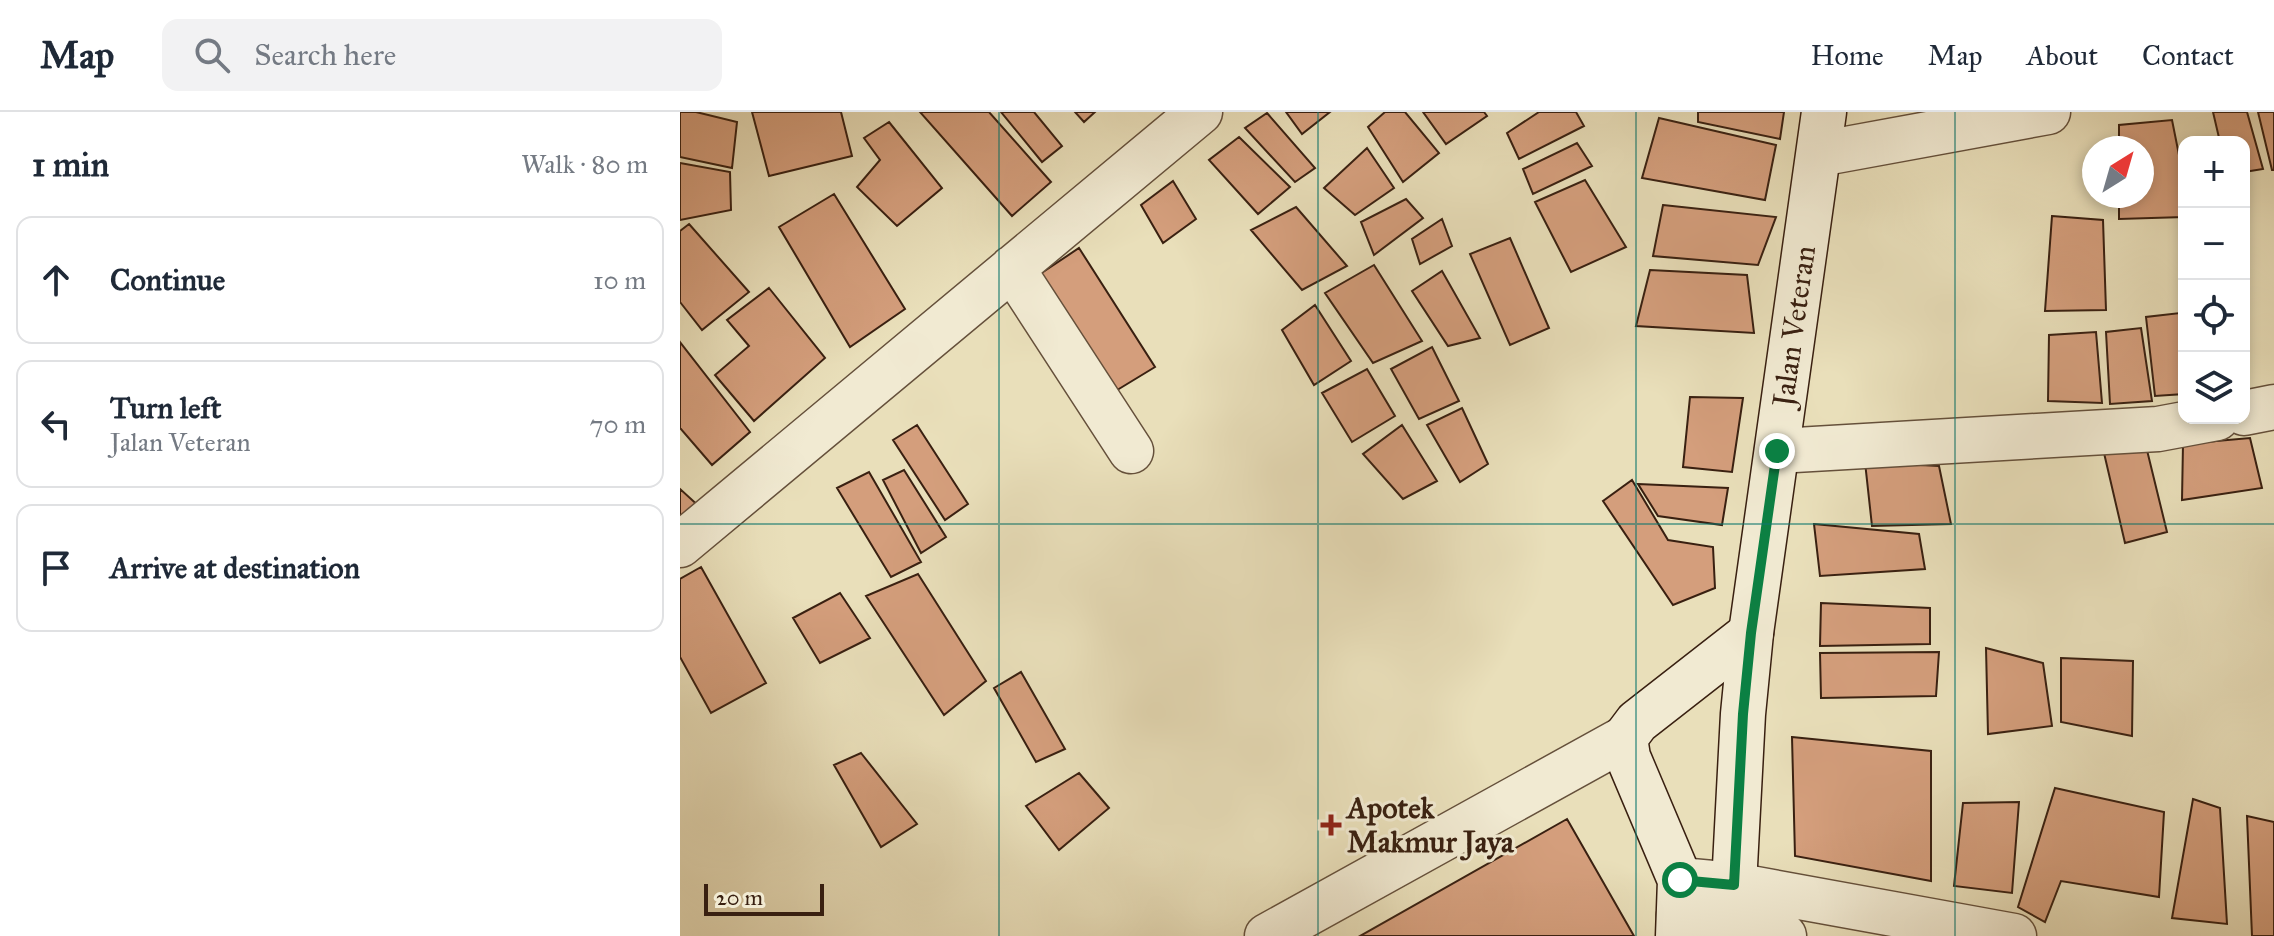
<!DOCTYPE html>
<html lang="en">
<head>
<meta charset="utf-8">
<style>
  :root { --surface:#fff; --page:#f2f2f3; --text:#1f2937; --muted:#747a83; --line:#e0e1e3 }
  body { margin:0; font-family:"IM FELL Great Primer",serif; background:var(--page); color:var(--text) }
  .controls { position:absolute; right:24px; top:24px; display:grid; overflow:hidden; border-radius:16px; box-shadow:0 4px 12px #0003 }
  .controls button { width:72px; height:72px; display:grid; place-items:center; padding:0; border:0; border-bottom:2px solid var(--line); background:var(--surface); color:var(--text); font:40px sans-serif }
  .compass { position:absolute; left:1402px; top:24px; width:72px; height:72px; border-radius:50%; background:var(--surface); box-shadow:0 4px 12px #0003; rotate:37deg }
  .scale { position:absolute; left:24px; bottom:20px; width:120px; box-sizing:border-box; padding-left:8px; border:4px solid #392011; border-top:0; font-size:22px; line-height:28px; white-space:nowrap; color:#392011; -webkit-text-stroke:6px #f1ead2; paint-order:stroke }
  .stop { position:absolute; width:24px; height:24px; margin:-18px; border:6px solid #0b8043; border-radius:50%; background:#fff }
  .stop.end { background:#0b8043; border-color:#fff; box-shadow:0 2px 8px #0008 }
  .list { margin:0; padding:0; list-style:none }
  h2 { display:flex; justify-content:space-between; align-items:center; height:104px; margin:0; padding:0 32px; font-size:34px }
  h2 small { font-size:26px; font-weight:400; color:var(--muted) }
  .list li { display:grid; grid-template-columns:52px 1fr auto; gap:24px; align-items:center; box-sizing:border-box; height:128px; margin:0 16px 16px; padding:0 16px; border:2px solid var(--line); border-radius:16px }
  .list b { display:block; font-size:30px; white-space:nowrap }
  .list p { margin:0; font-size:26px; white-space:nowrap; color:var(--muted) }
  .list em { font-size:26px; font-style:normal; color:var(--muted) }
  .icon { flex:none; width:44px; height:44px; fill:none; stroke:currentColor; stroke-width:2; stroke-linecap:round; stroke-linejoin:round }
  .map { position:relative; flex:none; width:1594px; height:824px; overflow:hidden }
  header { display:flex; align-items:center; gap:48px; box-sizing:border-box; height:112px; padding:0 40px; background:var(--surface); border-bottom:2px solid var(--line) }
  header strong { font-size:38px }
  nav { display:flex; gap:44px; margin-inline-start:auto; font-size:28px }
  .search { width:560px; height:72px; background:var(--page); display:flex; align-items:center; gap:20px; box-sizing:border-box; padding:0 28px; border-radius:16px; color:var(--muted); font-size:30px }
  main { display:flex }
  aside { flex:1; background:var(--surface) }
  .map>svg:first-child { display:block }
</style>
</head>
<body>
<header>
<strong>Map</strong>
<div class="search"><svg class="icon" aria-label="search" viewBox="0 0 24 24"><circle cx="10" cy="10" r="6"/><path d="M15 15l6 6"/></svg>Search here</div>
<nav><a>Home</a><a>Map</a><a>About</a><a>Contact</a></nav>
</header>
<main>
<aside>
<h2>1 min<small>Walk · 80 m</small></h2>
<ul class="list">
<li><svg class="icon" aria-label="ahead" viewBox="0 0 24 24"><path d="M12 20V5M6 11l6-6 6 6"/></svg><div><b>Continue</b></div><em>10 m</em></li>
<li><svg class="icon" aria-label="left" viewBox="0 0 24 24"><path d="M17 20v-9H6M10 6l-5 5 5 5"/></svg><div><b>Turn left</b><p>Jalan Veteran</p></div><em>70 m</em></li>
<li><svg class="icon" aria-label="arrive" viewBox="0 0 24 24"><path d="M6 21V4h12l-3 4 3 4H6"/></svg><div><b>Arrive at destination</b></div></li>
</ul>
</aside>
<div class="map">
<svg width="1594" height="824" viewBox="0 0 1594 824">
  <rect width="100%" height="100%" fill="#e9dfba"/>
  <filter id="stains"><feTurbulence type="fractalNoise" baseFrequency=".0025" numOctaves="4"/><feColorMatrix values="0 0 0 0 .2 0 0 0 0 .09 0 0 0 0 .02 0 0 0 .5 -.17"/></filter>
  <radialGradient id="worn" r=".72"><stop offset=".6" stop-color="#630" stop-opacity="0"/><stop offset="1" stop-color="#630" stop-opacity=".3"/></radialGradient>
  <path fill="#d49e7c" stroke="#392011" stroke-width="2" d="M 0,0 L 16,0 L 57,10 L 52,56 L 0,45 Z
    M 72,0 L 161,0 L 172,44 L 89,64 Z
    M 240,0 L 309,0 L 371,70 L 332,104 Z
    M 321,0 L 354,0 L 382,34 L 362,50 Z
    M 395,0 L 415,0 L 404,10 Z
    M 606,0 L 650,0 L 622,22 Z
    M 705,0 L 725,0 L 759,41 L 723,70 L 688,15 Z
    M 743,0 L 804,0 L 807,4 L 766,32 Z
    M 859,0 L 896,0 L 904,14 L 839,47 L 827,21 Z
    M 1018,0 L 1104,0 L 1100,27 L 1018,10 Z
    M 1533,0 L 1567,0 L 1583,57 L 1564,60 L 1564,30 L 1540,30 Z
    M 1578,0 L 1594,0 L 1594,58 L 1592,58 Z
    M 587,1 L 635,56 L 615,70 L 565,16 Z
    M 979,6 L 1096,33 L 1085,88 L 962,66 Z
    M 1492,8 L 1504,68 L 1504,105 L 1439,107 L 1439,84 L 1462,84 L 1462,36 L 1439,36 L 1439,13 Z
    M 209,10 L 262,76 L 217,114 L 177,75 L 200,48 L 184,26 Z
    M 559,25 L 610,75 L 578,102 L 529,48 Z
    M 897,31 L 912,54 L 853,82 L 843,57 Z
    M 687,36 L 714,76 L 675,103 L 644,76 Z
    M 0,51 L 50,60 L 51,98 L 0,108 Z
    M 905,68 L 946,135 L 891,160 L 855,90 Z
    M 493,69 L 516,107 L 483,131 L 461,93 Z
    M 154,82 L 225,197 L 170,235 L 99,115 Z
    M 726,87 L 743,106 L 694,143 L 681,110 Z
    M 983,93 L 1096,105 L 1078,153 L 973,144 Z
    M 616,95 L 667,154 L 622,178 L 571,118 Z
    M 1372,104 L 1423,108 L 1426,198 L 1365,199 Z
    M 762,107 L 772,134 L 740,152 L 732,127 Z
    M 9,112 L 69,180 L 22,218 L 0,190 L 0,119 Z
    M 830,126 L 869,216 L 830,233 L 790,142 Z
    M 399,136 L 475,255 L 429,283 L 354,166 Z
    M 694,153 L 742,229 L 693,251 L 645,181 Z
    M 970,158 L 1067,163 L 1074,221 L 956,214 Z
    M 762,159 L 800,226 L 768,234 L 732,179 Z
    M 89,176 L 145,246 L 74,309 L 35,263 L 69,234 L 47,208 Z
    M 635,193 L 671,249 L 634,273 L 602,218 Z
    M 1500,201 L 1504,228 L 1504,282 L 1475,284 L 1466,205 Z
    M 1461,216 L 1472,289 L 1430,292 L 1426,220 Z
    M 1416,220 L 1422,291 L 1368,289 L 1369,223 Z
    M 0,230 L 70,320 L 32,353 L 0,316 Z
    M 752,235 L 779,289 L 739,307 L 711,257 Z
    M 687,257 L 715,304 L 672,330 L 642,281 Z
    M 1010,285 L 1063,286 L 1052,360 L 1003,355 Z
    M 782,296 L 808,352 L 780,370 L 747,313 Z
    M 237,313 L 288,392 L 265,408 L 213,328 Z
    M 722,313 L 757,369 L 723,387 L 683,342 Z
    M 1570,326 L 1582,376 L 1502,388 L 1503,332 Z
    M 1465,330 L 1487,420 L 1445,431 L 1424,341 Z
    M 1185,350 L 1259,354 L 1271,412 L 1192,414 Z
    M 224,358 L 266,425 L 241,441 L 203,368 Z
    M 189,360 L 241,450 L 211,465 L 157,376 Z
    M 952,368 L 988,428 L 1033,435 L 1035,476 L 993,493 L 923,389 Z
    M 958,372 L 1048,376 L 1042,413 L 978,404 Z
    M 0,377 L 22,397 L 0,418 Z
    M 1134,412 L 1239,422 L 1245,457 L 1140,464 Z
    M 21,455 L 86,571 L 31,601 L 0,545 L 0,467 Z
    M 238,462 L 306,569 L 264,603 L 186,484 Z
    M 160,481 L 190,526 L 140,551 L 113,506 Z
    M 1141,491 L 1250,496 L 1250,532 L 1140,534 Z
    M 1306,536 L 1363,551 L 1372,614 L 1308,622 Z
    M 1259,540 L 1256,584 L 1141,586 L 1140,541 Z
    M 1381,546 L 1453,549 L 1452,624 L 1381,610 Z
    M 341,560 L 385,637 L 356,650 L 314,576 Z
    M 1112,625 L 1251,639 L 1251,769 L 1115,744 Z
    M 181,641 L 237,712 L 201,735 L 154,653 Z
    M 399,661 L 429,696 L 379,738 L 346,694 Z
    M 1375,676 L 1484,700 L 1479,785 L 1381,769 L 1365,810 L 1338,795 Z
    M 1513,687 L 1540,696 L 1547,812 L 1492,806 Z
    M 1339,690 L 1332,781 L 1274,774 L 1283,691 Z
    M 1567,704 L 1594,710 L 1594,824 L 1572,824 Z
    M 887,707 L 954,824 L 680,824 Z"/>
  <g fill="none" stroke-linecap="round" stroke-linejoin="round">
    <g stroke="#65503b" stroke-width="47">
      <path id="minor" d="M 1139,42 L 1368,0
        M 332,156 L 451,339
        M 1564,301 L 1594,295
        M 1097,339 L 1478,317 L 1537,306
        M 0,433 L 520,0
        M 1000,768 L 1054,773 L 1334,824
        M 999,803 L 1049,809 L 1104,824
        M 587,824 L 945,626"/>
    </g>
    <g stroke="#392011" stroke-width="47">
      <g id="secondary">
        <path d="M 998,824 L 1000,768 L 948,645 L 945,626 L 957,610 L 1071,521"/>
        <path id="s1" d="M 1048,824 L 1054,773 L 1063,602 L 1071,521 L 1144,0"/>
      </g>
    </g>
    <use href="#minor" stroke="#f1ead2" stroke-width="44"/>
    <use href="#secondary" stroke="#f1ead2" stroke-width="44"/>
  </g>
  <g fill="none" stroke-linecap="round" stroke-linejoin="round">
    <path stroke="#0b8043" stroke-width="10" d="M 1000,768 L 1054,773 L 1063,602 L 1071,521 L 1097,339"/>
  </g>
  <path fill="none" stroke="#0f766e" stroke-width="2" stroke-opacity="0.55" d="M 319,0 L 319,824M 638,0 L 638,824M 956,0 L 956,824M 1275,0 L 1275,824M 0,412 L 1594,412"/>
  <path fill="#8f2418" stroke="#f1ead2" stroke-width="3" d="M647 701h8v8h8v8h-8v8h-8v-8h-8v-8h8z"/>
  <g text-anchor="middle" stroke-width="6" stroke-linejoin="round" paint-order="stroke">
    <g font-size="30" fill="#392011" stroke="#f1ead2">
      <text dy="10" stroke="none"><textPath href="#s1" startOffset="614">Jalan Veteran</textPath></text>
    </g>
    <g font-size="30" font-weight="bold" fill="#392011" stroke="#f1ead2" text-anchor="start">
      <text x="667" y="706">Apotek<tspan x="667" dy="34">Makmur Jaya</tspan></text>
    </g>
  </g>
  <rect width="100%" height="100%" filter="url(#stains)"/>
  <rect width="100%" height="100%" fill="url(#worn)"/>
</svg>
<div class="controls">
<button>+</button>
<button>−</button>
<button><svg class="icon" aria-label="locate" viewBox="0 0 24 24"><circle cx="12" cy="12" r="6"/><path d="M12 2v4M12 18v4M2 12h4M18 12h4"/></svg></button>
<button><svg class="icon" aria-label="layers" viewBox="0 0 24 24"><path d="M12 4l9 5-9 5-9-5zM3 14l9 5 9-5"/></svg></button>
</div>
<svg class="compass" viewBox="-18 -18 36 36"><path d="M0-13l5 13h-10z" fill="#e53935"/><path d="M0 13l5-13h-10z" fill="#747a83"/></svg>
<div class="scale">20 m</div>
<div class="stop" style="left:1000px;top:768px"></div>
<div class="stop end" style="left:1097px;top:339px"></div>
</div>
</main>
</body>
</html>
